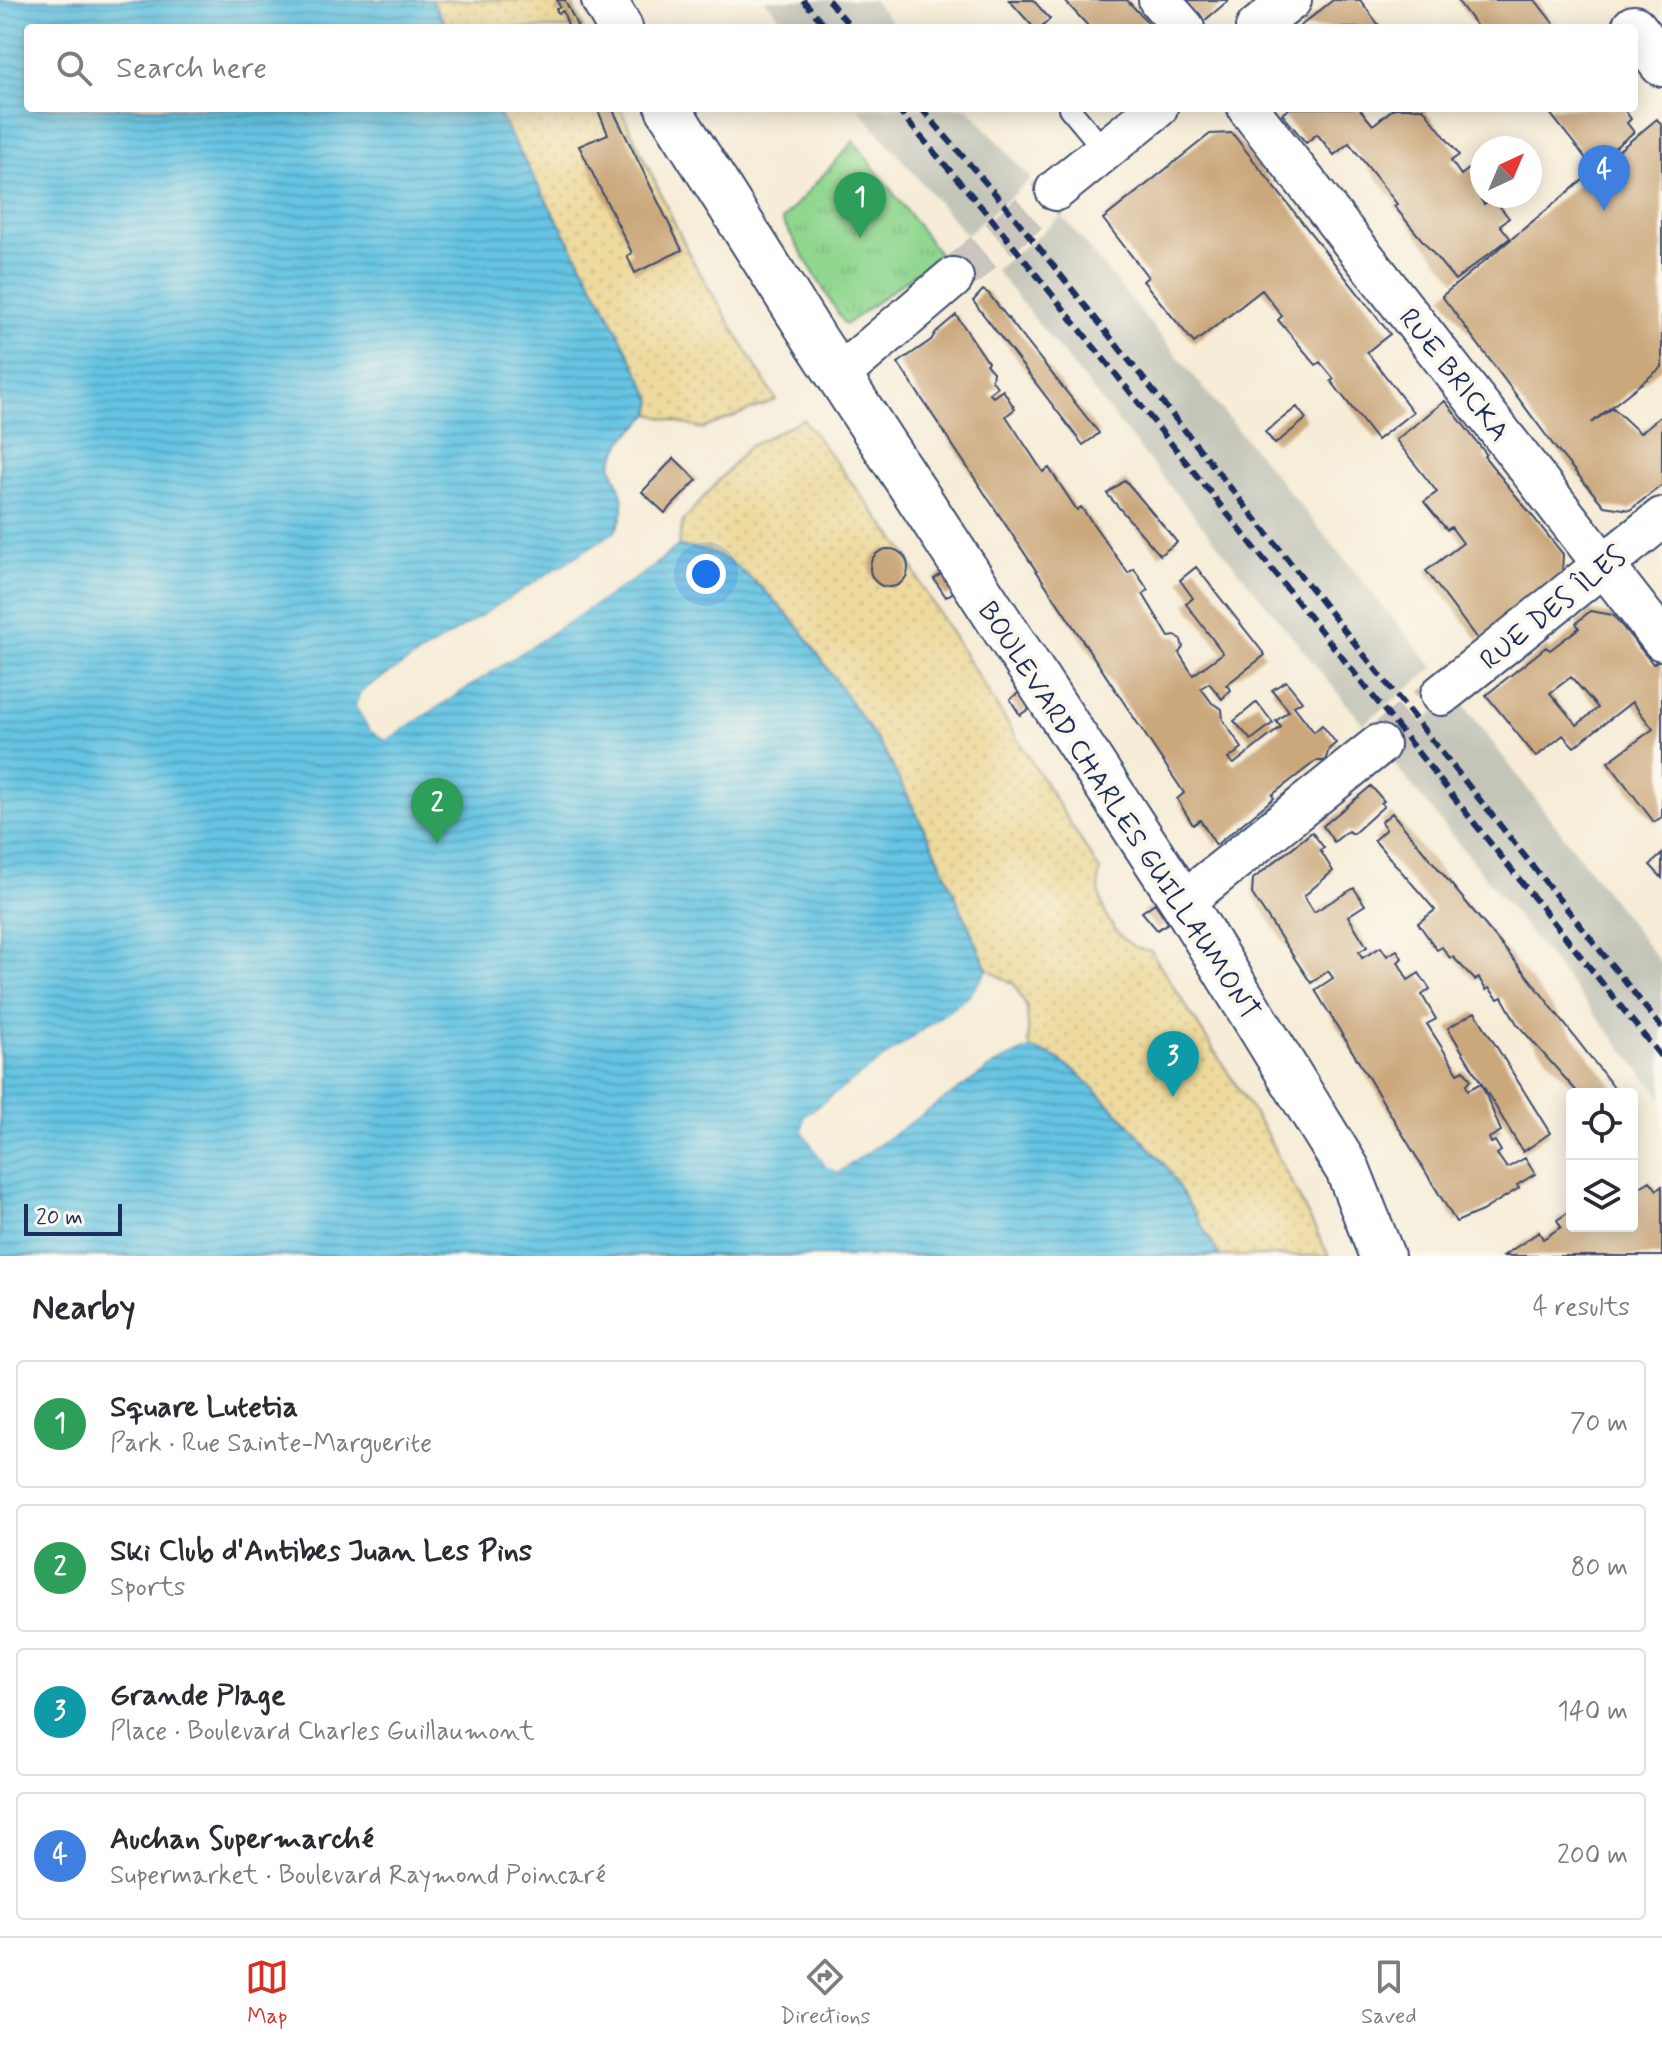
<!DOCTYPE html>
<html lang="en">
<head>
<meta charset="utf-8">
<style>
  :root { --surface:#fff; --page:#f2f2f3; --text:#2b2b33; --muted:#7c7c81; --line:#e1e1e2; --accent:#d93025 }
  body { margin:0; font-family:Mynerve,sans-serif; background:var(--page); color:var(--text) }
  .controls { position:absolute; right:24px; bottom:24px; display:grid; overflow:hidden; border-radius:8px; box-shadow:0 4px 20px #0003 }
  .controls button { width:72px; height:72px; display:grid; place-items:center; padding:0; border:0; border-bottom:2px solid var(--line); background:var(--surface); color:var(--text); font:40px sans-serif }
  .compass { position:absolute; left:1470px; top:136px; width:72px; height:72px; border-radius:50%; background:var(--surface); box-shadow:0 4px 20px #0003; rotate:44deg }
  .scale { position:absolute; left:24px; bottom:20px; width:98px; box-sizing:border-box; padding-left:8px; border:4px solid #1b2f5e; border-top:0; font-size:22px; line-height:28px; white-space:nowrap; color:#1b2f5e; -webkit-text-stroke:6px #fbf7ec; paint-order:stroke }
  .you { position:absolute; left:706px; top:574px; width:28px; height:28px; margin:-20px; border:6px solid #fff; border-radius:50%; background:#1a73e8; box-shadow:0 0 0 12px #1a73e833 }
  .badge { display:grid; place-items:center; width:52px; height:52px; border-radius:50%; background:var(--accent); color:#fff; font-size:26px; font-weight:700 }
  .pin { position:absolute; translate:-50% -66px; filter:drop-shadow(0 2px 4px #0008) }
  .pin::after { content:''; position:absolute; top:42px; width:28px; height:24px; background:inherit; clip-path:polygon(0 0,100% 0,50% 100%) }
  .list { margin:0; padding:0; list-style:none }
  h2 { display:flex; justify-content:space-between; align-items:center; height:104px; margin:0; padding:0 32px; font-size:34px }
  h2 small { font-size:26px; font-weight:400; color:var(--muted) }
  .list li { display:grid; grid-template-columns:52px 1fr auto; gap:24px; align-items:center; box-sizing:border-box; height:128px; margin:0 16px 16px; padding:0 16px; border:2px solid var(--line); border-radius:8px }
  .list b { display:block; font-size:30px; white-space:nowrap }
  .list p { margin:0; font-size:26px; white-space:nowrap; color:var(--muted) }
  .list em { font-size:26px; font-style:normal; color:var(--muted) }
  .icon { flex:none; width:44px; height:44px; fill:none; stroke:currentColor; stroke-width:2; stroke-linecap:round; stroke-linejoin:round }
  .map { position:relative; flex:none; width:1662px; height:1256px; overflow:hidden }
  .search { position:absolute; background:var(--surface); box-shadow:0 4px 20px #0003; left:24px; right:24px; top:24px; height:88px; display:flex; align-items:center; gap:20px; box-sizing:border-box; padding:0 28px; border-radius:8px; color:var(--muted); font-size:30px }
  .sheet { height:680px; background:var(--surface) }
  nav { display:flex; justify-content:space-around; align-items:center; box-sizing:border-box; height:112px; border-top:2px solid var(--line); background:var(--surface); font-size:22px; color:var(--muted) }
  nav a { display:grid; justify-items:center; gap:4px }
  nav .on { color:var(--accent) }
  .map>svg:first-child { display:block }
</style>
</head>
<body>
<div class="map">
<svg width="1662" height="1256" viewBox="0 0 1662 1256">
  <defs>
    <pattern id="sand-dots" width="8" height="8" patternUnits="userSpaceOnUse" patternTransform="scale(2)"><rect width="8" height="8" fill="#eeda9e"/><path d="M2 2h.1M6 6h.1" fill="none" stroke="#ccbb8a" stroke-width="1.8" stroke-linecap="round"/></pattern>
    <pattern id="park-tufts" width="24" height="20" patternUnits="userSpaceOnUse" patternTransform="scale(2)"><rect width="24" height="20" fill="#91d790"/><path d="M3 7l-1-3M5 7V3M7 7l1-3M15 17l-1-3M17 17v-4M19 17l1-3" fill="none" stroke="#7cb97f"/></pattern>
    <pattern id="water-rules" width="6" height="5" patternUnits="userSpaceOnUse" patternTransform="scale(2)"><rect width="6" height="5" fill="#65c4e3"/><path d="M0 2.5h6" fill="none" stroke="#52a0bb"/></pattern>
  </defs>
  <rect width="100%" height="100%" fill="#fbf7ec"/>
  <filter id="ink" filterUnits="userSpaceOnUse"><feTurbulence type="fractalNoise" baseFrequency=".0125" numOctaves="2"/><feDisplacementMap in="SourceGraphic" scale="16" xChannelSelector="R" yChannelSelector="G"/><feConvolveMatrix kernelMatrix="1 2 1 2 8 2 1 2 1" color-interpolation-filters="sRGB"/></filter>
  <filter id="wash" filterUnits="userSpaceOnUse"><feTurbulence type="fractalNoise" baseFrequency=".006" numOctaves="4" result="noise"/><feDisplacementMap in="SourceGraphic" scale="32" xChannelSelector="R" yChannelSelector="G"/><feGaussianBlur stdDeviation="1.8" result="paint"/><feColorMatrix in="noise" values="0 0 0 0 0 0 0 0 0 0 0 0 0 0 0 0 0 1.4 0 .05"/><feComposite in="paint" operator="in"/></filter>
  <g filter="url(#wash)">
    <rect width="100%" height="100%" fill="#f6ecd7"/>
    <path fill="#c4c5b9" d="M 765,0 L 873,0 L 897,28 L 789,28 Z
      M 858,108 L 968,108 L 1031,179 L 966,235 Z
      M 1062,216 L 1434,668 L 1363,724 L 995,270 Z
      M 1456,695 L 1662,965 L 1662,1098 L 1385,752 Z"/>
    <path fill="url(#sand-dots)" stroke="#84847e" stroke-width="2" d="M 431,0 L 570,0 L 583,28 L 448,28 Z
      M 495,108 L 620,108 L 691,258 L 776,400 L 702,429 L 650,414 L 653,401 Z
      M 803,419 L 907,555 L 921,585 L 1100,871 C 1093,902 1116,949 1151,951 L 1265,1131 L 1329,1256 L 1220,1256 L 1166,1166 L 1127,1122 L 1078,1073 L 1050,1055 L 1029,1048 L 1027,1008 L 1014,984 L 988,970 L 936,852 L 885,752 L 799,627 L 764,590 L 731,562 L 678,546 L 683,521 L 748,447 Z"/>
    <path fill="url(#park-tufts)" stroke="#568377" stroke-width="2" d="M 854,141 L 940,255 L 845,325 L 782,220 Z"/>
    <path fill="url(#water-rules)" stroke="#407aa0" stroke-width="2" d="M 0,0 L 431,0 L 448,28 L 28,28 L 28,108 L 495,108 L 602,300 L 653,401 L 650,414 L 622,441 L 611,464 C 621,493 631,505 614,533 L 362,691 L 356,706 L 370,730 L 386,740 L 655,565 L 678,546 L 707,551 L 731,562 L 764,590 L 799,627 L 885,752 L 936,852 L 988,970 L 970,996 L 805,1116 L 803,1131 L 826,1165 L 838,1172 L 995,1064 L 1029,1048 L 1050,1055 L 1078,1073 L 1127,1122 L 1166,1166 L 1220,1256 L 0,1256 Z"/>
    <path fill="#f6ecd7" d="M 614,533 L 616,536 L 365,694 L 360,705 L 373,727 L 386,735 L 652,563 L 655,565 L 386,740 L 370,730 L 356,706 L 361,692 Z
      M 988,970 L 992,972 L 973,998 L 809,1118 L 807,1130 L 829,1162 L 838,1167 L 993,1061 L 1029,1044 L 1029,1048 L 994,1064 L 838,1172 L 826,1166 L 803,1131 L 805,1116 L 970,996 Z"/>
    <g id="blocks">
      <path fill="#cba77b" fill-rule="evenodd" d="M 557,0 L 565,0 L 578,28 L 569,28 L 563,11 L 558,13 L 556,9 L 560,7 Z
        M 1009,0 L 1033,0 L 1050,19 L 1041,28 L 1034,28 Z
        M 1064,0 L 1127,0 L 1153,28 L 1090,28 Z
        M 1182,0 L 1229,0 L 1203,22 Z
        M 1333,0 L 1360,0 L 1381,28 L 1298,28 Z
        M 1457,0 L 1535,0 L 1557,28 L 1478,28 Z
        M 597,108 L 612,108 L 682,250 L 635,273 L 627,256 L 632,253 L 579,146 L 608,134 Z
        M 1290,108 L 1359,108 L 1373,125 L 1394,108 L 1423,108 L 1459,155 L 1451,161 L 1461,175 L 1470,168 L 1482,184 L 1482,192 L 1478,195 L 1484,204 L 1493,198 L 1509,218 L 1500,225 L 1510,238 L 1455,280 L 1394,206 L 1397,204 L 1349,143 L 1334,155 L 1317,134 L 1306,143 L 1282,114 Z
        M 1546,108 L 1623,108 L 1631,119 L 1627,123 L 1634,132 L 1592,166 Z
        M 1657,119 L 1662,126 L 1662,367 L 1591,423 L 1613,408 L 1640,433 L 1662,415 L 1662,485 L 1630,510 L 1604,506 L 1557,450 L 1442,296 Z
        M 1232,133 L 1390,334 L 1367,352 L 1413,412 L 1377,440 L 1331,381 L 1334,379 L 1320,362 L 1316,365 L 1278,320 L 1282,316 L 1262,290 L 1194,343 L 1143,281 L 1148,277 L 1103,219 L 1210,134 Z
        M 983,290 L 988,293 L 1099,433 L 1093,438 L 1083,445 L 973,301 Z
        M 956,315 L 988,362 L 986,364 L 993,372 L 992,380 L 997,387 L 989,393 L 993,397 L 1003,390 L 1015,409 L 1006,416 L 1043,472 L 1049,468 L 1077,510 L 1081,507 L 1128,573 L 1134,569 L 1148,590 L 1143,594 L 1169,637 L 1176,636 L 1181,640 L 1183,647 L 1179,653 L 1193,675 L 1223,653 L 1186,604 L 1193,598 L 1180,580 L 1196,567 L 1265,655 L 1226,685 L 1231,690 L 1222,699 L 1209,683 L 1201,688 L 1212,703 L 1222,709 L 1223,720 L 1242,748 L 1228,759 L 1234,764 L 1281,727 L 1276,721 L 1289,711 L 1272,690 L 1286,681 L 1302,701 L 1294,706 L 1314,732 L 1322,725 L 1336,743 L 1329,749 L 1325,761 L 1316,761 L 1272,795 L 1274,798 L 1216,845 L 1200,820 L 1193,825 L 1177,799 L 1184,793 L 898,363 L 931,340 L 936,332 Z
        M 1445,401 L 1486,454 L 1484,456 L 1563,554 L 1562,574 L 1478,640 L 1426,571 L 1463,543 L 1451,527 L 1447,530 L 1424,502 L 1437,492 L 1396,440 Z
        M 1297,407 L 1306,419 L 1275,444 L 1265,432 Z
        M 674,458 L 697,480 L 665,513 L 642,492 Z
        M 1125,480 L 1177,542 L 1160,555 L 1107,494 Z
        M870 568a19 19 0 1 1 38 0a19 19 0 1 1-38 0Z
        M 943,573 L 955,591 L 946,597 L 934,579 Z
        M 1590,611 L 1613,615 L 1653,664 L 1660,659 L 1662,662 L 1662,817 L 1654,822 L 1608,762 L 1653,729 L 1632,702 L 1574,747 L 1563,735 L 1536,757 L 1486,695 L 1546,647 L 1550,650 L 1579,628 L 1576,623 ZM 1571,677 L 1598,708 L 1577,725 L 1550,693 Z
        M 1020,692 L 1030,708 L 1020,715 L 1010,699 Z
        M 1257,702 L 1273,723 L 1251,740 L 1234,721 Z
        M 1371,786 L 1384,801 L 1381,803 L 1384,806 L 1353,834 L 1348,831 L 1334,842 L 1323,826 Z
        M 1392,813 L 1529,978 L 1615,1089 L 1608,1094 L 1579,1094 L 1517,1024 L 1502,997 L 1498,999 L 1489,988 L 1486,990 L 1479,978 L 1475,980 L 1453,957 L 1450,958 L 1442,947 L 1437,950 L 1418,923 L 1435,910 L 1374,840 L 1386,829 L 1381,822 Z
        M 1312,832 L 1324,848 L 1320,850 L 1333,871 L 1304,896 L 1314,912 L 1354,888 L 1365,905 L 1348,916 L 1367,947 L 1359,952 L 1362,958 L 1381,947 L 1387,956 L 1397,950 L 1402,958 L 1398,962 L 1408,980 L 1419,973 L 1430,989 L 1422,995 L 1436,1019 L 1427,1024 L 1458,1073 L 1464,1070 L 1471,1080 L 1466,1085 L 1468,1090 L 1481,1083 L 1501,1131 L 1489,1138 L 1491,1143 L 1495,1141 L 1501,1151 L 1497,1154 L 1507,1168 L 1525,1158 L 1535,1174 L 1517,1185 L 1519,1188 L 1482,1211 L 1456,1222 L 1315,990 L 1333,978 L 1328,971 L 1311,983 L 1252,894 L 1253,879 Z
        M 1662,854 L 1662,878 L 1650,865 Z
        M 1155,903 L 1168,923 L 1157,930 L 1142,912 Z
        M 1475,1012 L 1550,1133 L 1523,1152 L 1448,1028 Z
        M 1650,1181 L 1657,1190 L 1662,1186 L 1662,1256 L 1503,1256 L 1539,1232 L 1543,1239 L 1561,1227 L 1557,1220 L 1572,1210 L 1572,1226 L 1632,1226 L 1632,1192 Z"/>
    </g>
  </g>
  <g filter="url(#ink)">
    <use href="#blocks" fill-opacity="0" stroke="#3c4b70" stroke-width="2"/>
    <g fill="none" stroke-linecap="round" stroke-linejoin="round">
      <path stroke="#cac6bf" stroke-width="40" stroke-dasharray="40 20" stroke-linecap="butt" d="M 953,278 L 1056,190
        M 1379,745 L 1441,695"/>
      <g stroke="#3c4b70" stroke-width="24">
        <path id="lane" d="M 1069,108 L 1105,151"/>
      </g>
      <g stroke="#3c4b70" stroke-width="44">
        <path id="street" d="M 1159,0 L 1184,28
          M 1256,28 L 1291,0
          M 1248,108 L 1662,640
          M 1056,190 L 1157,108
          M 839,375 L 953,278
          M 1441,695 L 1662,518
          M 1183,902 L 1379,745"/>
      </g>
      <g stroke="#3c4b70" stroke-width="48">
        <path id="secondary" d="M 604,0 L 620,28
          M 1634,28 L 1662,64
          M 668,108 L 816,341 L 1183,902 L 1348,1170 L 1382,1256"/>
      </g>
      <use href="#lane" stroke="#fff" stroke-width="20"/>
      <use href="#street" stroke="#fff" stroke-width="40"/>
      <use href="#secondary" stroke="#fff" stroke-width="44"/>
      <path stroke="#1b2f5e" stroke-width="6" stroke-dasharray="12 6" stroke-linecap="butt" d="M 803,0 L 827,28
        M 828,0 L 852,28
        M 896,108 L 991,218 L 1662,1058
        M 921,108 L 1004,204 L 1662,1028"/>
    </g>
  </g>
  <g text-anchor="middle" stroke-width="8" stroke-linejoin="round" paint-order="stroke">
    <g font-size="28" fill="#1b2f5e" stroke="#fbf7ec">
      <text transform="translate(1455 374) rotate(52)" y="10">RUE BRICKA</text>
      <text transform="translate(1552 607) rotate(-39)" y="10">RUE DES ÎLES</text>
      <text transform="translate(1120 810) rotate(57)" y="10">BOULEVARD CHARLES GUILLAUMONT</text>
    </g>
  </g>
</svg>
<div class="controls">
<button><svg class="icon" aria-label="locate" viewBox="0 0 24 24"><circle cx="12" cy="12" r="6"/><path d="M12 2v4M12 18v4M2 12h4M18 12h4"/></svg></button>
<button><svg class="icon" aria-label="layers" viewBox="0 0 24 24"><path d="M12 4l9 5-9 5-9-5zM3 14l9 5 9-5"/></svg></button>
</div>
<svg class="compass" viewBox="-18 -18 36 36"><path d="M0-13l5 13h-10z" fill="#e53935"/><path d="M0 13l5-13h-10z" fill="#7c7c81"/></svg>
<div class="scale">20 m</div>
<div class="you"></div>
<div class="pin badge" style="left:860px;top:238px;background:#2e9e5b">1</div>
<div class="pin badge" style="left:437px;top:844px;background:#2e9e5b">2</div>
<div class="pin badge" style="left:1173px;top:1097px;background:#0f9aa8">3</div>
<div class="pin badge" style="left:1604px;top:211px;background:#3f7fe0">4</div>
<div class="search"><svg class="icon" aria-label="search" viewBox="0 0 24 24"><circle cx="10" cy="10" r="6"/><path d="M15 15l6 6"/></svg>Search here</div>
</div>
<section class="sheet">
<h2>Nearby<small>4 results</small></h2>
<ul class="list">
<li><span class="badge" style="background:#2e9e5b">1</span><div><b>Square Lutetia</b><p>Park · Rue Sainte-Marguerite</p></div><em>70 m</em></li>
<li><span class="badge" style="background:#2e9e5b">2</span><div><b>Ski Club d'Antibes Juan Les Pins</b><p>Sports</p></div><em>80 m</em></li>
<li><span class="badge" style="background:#0f9aa8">3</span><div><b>Grande Plage</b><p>Place · Boulevard Charles Guillaumont</p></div><em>140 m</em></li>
<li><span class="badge" style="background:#3f7fe0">4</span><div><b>Auchan Supermarché</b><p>Supermarket · Boulevard Raymond Poincaré</p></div><em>200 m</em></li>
</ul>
</section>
<nav>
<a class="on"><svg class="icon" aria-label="map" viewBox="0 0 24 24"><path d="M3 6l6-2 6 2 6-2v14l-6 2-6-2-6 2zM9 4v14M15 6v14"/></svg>Map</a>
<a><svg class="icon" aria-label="directions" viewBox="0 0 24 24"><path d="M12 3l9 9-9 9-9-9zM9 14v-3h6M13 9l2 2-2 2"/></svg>Directions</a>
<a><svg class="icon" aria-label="saved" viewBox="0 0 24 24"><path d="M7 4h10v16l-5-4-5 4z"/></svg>Saved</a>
</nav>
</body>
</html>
